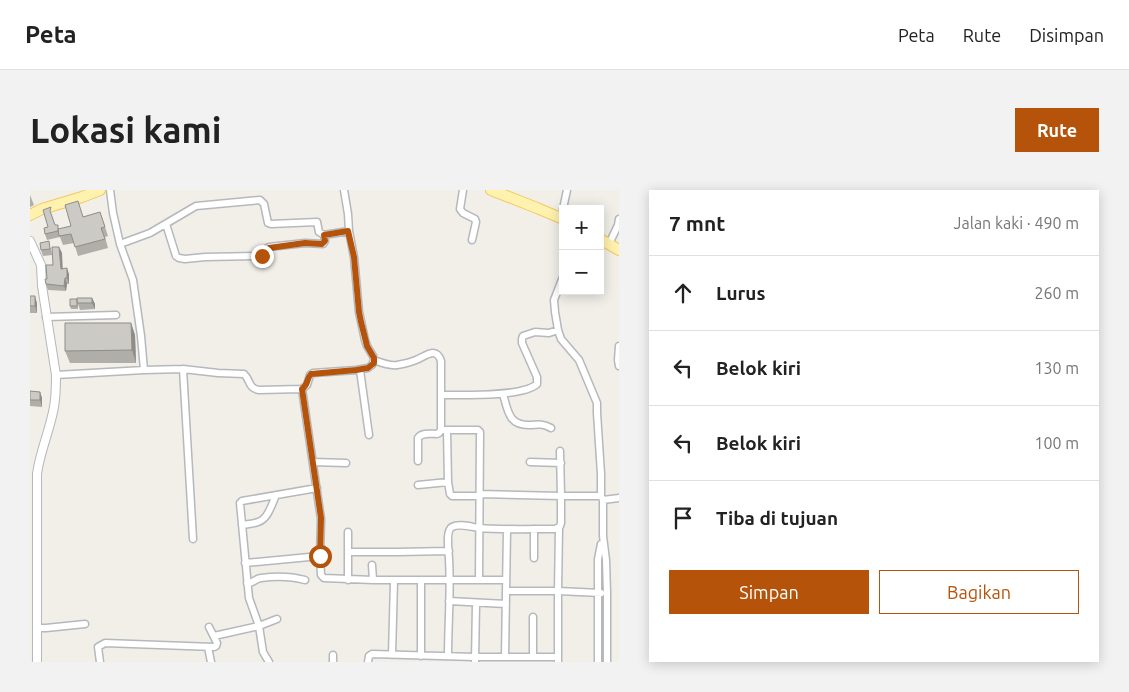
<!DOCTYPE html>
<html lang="id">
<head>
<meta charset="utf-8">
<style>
  :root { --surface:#fff; --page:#f2f2f2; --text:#222; --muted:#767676; --line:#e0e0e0; --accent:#b45309 }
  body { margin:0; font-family:Ubuntu,sans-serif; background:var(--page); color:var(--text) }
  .controls { position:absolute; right:15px; top:15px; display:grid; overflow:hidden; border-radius:0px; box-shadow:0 2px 12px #0003 }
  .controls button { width:45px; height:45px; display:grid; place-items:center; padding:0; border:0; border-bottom:1px solid var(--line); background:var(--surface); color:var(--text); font:25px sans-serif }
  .stop { position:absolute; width:15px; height:15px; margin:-11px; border:4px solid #b45309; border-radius:50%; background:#fff }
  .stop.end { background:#b45309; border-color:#fff; box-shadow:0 1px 5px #0008 }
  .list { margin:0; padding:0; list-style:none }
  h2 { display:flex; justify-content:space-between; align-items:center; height:65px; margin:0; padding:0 20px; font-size:21px }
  h2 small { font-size:16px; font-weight:400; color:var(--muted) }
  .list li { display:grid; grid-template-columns:32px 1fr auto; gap:15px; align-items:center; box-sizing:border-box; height:75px; padding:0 20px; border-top:1px solid var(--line) }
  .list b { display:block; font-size:19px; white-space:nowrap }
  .list em { font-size:16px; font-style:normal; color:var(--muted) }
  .actions { display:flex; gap:10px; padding:15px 20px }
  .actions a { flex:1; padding:11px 0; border:1px solid var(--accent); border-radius:0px; text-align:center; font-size:18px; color:var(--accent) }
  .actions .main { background:var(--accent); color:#fff }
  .icon { flex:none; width:28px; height:28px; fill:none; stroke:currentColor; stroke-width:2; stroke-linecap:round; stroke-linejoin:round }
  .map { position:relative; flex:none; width:589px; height:472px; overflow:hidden; border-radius:0px }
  header { display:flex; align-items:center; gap:30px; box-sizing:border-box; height:70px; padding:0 25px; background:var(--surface); border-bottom:1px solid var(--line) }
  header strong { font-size:24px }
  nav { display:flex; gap:28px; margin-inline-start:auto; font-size:18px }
  .intro { display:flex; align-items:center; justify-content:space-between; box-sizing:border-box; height:120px; padding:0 30px }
  h1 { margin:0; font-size:35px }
  .button { padding:12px 22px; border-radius:0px; background:var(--accent); color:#fff; font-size:18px; font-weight:700 }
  main { display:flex; gap:30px; padding:0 30px }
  aside { flex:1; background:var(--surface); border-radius:0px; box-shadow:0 2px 12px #0003 }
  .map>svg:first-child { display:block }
</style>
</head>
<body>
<header>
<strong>Peta</strong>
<nav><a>Peta</a><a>Rute</a><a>Disimpan</a></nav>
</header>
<div class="intro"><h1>Lokasi kami</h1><a class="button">Rute</a></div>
<main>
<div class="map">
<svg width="589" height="472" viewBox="0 0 589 472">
  <rect width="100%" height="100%" fill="#f1efe8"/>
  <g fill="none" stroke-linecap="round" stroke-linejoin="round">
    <g stroke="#b5b8bc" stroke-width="9">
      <path id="minor" d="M 80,0 L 83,23 L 90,54 L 103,90 L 111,146 L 114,180
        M 433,0 L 430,19 L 433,23 L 445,29 L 446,32 L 442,50
        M 533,19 L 537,0
        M 294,45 L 319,41
        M 90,54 L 120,43 L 166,16 L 230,10 L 234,14 L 238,33 L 241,34 L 287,32 L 289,42 L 294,45 L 295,51 L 293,54 L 275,53 L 239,57 C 234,59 235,65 230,66 L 175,67 L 155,69 L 149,68 L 146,66 L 136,34
        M 579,54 L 588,35 L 589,29
        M 533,87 L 524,110 L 525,122 L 528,140 L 531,149 L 549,170 L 567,213 L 567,223 L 571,284 L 571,306 L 573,310 L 573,346 L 576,370 L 577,403 L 577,472
        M 16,127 L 86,125
        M 589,156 L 588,170 L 589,176
        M 344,170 C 352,173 359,176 367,175 C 373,174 381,172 386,170 C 396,166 406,156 411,171 L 411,240 L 448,240 L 450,242 L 449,390
        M 153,179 L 163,349
        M 330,180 L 339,245
        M 26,185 L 114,180 L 153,179 L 188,183 L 214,184 C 221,191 218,198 229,200 L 272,199 L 291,329 L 290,366 L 291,385 L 294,388 L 343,390 L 475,390
        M 272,199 L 277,195 L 280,185 L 283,183 L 326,180 L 338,178 L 342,175 L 344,170 L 343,166 L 337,156 L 335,150 L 329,122 L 324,67 L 319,41 L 318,24 L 314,0
        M 473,204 C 478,222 479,236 501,235 C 509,234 514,234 521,238
        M 412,205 C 432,205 493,207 507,194 L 507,187 L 492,153 L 492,149 L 493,146 L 505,142 L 519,143 L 528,140
        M 417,240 L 418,292 L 420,304 L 422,306 L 450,306
        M 530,261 L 531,306 L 571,306
        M 388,271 L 388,248 C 392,242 401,244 407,244 L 409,243 L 411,240
        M 283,272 L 316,273
        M 500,272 L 531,273
        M 388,295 L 418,292
        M 573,310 L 589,308
        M 212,335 C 217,334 223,334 228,332 C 238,329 242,314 246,305
        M 318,342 L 318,390
        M 318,362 L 367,362 L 419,361
        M 504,368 L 504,339
        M 215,373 L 290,366
        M 342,375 L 343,390
        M 391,391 L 391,466
        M 217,393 C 225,393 224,389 231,388 C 246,386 260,386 275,390
        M 476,401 L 528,401 L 529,338
        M 419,411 L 476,414
        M 7,438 L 16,438 L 55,434
        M 184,446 L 229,436 L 247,429
        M 178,457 L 181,472
        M 303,465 L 303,472
        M 362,465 L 364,391
        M 418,466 C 418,434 421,402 419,370 C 419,362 415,341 422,337 C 429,333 442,337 449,338 C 475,340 501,339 526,339 L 530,336 L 531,333 L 531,306 L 450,304
        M 475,467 L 477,339
        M 503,467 L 503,427
        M 70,472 L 68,457 L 75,453 L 184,457 L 186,456 L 187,453 L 179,437
        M 239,472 L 233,462 L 229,436 L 219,408 L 210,313 L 212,311 L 287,298
        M 338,472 L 339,466 L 342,464 L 445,467 L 527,467
        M 445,472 L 446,414
        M 528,472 L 528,401 L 571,403
        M 568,472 L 568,369 L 571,354"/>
    </g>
    <g stroke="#b5b8bc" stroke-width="10">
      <path id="tertiary" d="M 0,51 L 11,75 L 12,96 L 26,185 C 26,196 26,206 24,217 C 20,240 10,261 7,284 L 7,472"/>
    </g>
    <g stroke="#f2c960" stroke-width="12">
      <path id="primary" d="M 461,0 L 507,18 L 533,29
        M 0,25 L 12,19 L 52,7 L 70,0
        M 570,49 L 589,60"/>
    </g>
    <use href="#minor" stroke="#fff" stroke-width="6"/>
    <use href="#tertiary" stroke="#fff" stroke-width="8"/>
    <use href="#primary" stroke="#fff2af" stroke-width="10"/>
  </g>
  <path fill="#afaea9" d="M 0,5 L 4,15 L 0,17 Z
    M 70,22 L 78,46 L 75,47 L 78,58 L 48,66 L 44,53 L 33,55 L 30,47 L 17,50 L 15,44 L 23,23 L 22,26 L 25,35 L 29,39 L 41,36 L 53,27 Z
    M 29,57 L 32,63 L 32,78 L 39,84 L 39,94 L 37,94 L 36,101 L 18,100 L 16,94 L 17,89 Z
    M 21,58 L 22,65 L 13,66 L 11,60 Z
    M 0,106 L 7,113 L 7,123 L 0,123 Z
    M 62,108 L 65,114 L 65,119 L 50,120 L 48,114 L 48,119 L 41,119 L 40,116 Z
    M 101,133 L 105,145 L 106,173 L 40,173 L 35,161 Z
    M 0,201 L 10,202 L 12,208 L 12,217 L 0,216 Z"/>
  <path fill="#8f8d8a" d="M 29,57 L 32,63 L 33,84 L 31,79 Z
    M 37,78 L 39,84 L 39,94 L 37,88 Z
    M 35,88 L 37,94 L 36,101 L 34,96 Z
    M 5,106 L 7,113 L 7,123 L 5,116 Z
    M 62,108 L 65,114 L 65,119 L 62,113 Z
    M 101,133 L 105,145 L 106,173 L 102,160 Z
    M 10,202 L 12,208 L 12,217 L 10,210 Z"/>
  <path fill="#cccac5" stroke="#8f8d8a" d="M 48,11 L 53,27 L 70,22 L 75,37 L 71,38 L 75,49 L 45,57 L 41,44 L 29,46 L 28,39 L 41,36 L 35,15 Z
    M 21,17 L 20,21 L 25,35 L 28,35 L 28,41 L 15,44 L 14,38 L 18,37 L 13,20 Z
    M 19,51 L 20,59 L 11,60 L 10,53 Z
    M 22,57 L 29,57 L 31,79 L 37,78 L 37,88 L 35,88 L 34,96 L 16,94 L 15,89 L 17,89 L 16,75 L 23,75 Z
    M 0,106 L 5,106 L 5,116 L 0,116 Z
    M 47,108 L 62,108 L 62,113 L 47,113 Z
    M 40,109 L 47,109 L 47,116 L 40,116 Z
    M 35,133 L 101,133 L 102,160 L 35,161 Z
    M 0,201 L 10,202 L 10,210 L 0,210 Z"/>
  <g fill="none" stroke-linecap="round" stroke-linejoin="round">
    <path stroke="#b45309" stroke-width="6" d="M 232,66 L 236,60 L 239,58 L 275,53 L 292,54 L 295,51 L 294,45 L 318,41 L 324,67 L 329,122 L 331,132 L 337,156 L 344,168 L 344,173 L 338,178 L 326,180 L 281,184 C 276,189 279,194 272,199 L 291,328 L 290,366"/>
  </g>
</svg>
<div class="controls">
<button>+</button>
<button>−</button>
</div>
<div class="stop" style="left:290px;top:366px"></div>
<div class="stop end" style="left:232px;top:66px"></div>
</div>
<aside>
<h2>7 mnt<small>Jalan kaki · 490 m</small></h2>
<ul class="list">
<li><svg class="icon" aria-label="ahead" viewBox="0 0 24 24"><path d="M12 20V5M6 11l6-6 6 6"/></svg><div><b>Lurus</b></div><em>260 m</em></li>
<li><svg class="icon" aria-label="left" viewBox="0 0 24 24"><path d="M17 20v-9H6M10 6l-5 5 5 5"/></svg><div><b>Belok kiri</b></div><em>130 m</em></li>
<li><svg class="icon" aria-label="left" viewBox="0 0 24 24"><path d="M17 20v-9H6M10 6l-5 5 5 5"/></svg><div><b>Belok kiri</b></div><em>100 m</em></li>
<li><svg class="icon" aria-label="arrive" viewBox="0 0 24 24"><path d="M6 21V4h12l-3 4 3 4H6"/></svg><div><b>Tiba di tujuan</b></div></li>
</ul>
<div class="actions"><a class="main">Simpan</a><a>Bagikan</a></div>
</aside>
</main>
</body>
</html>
